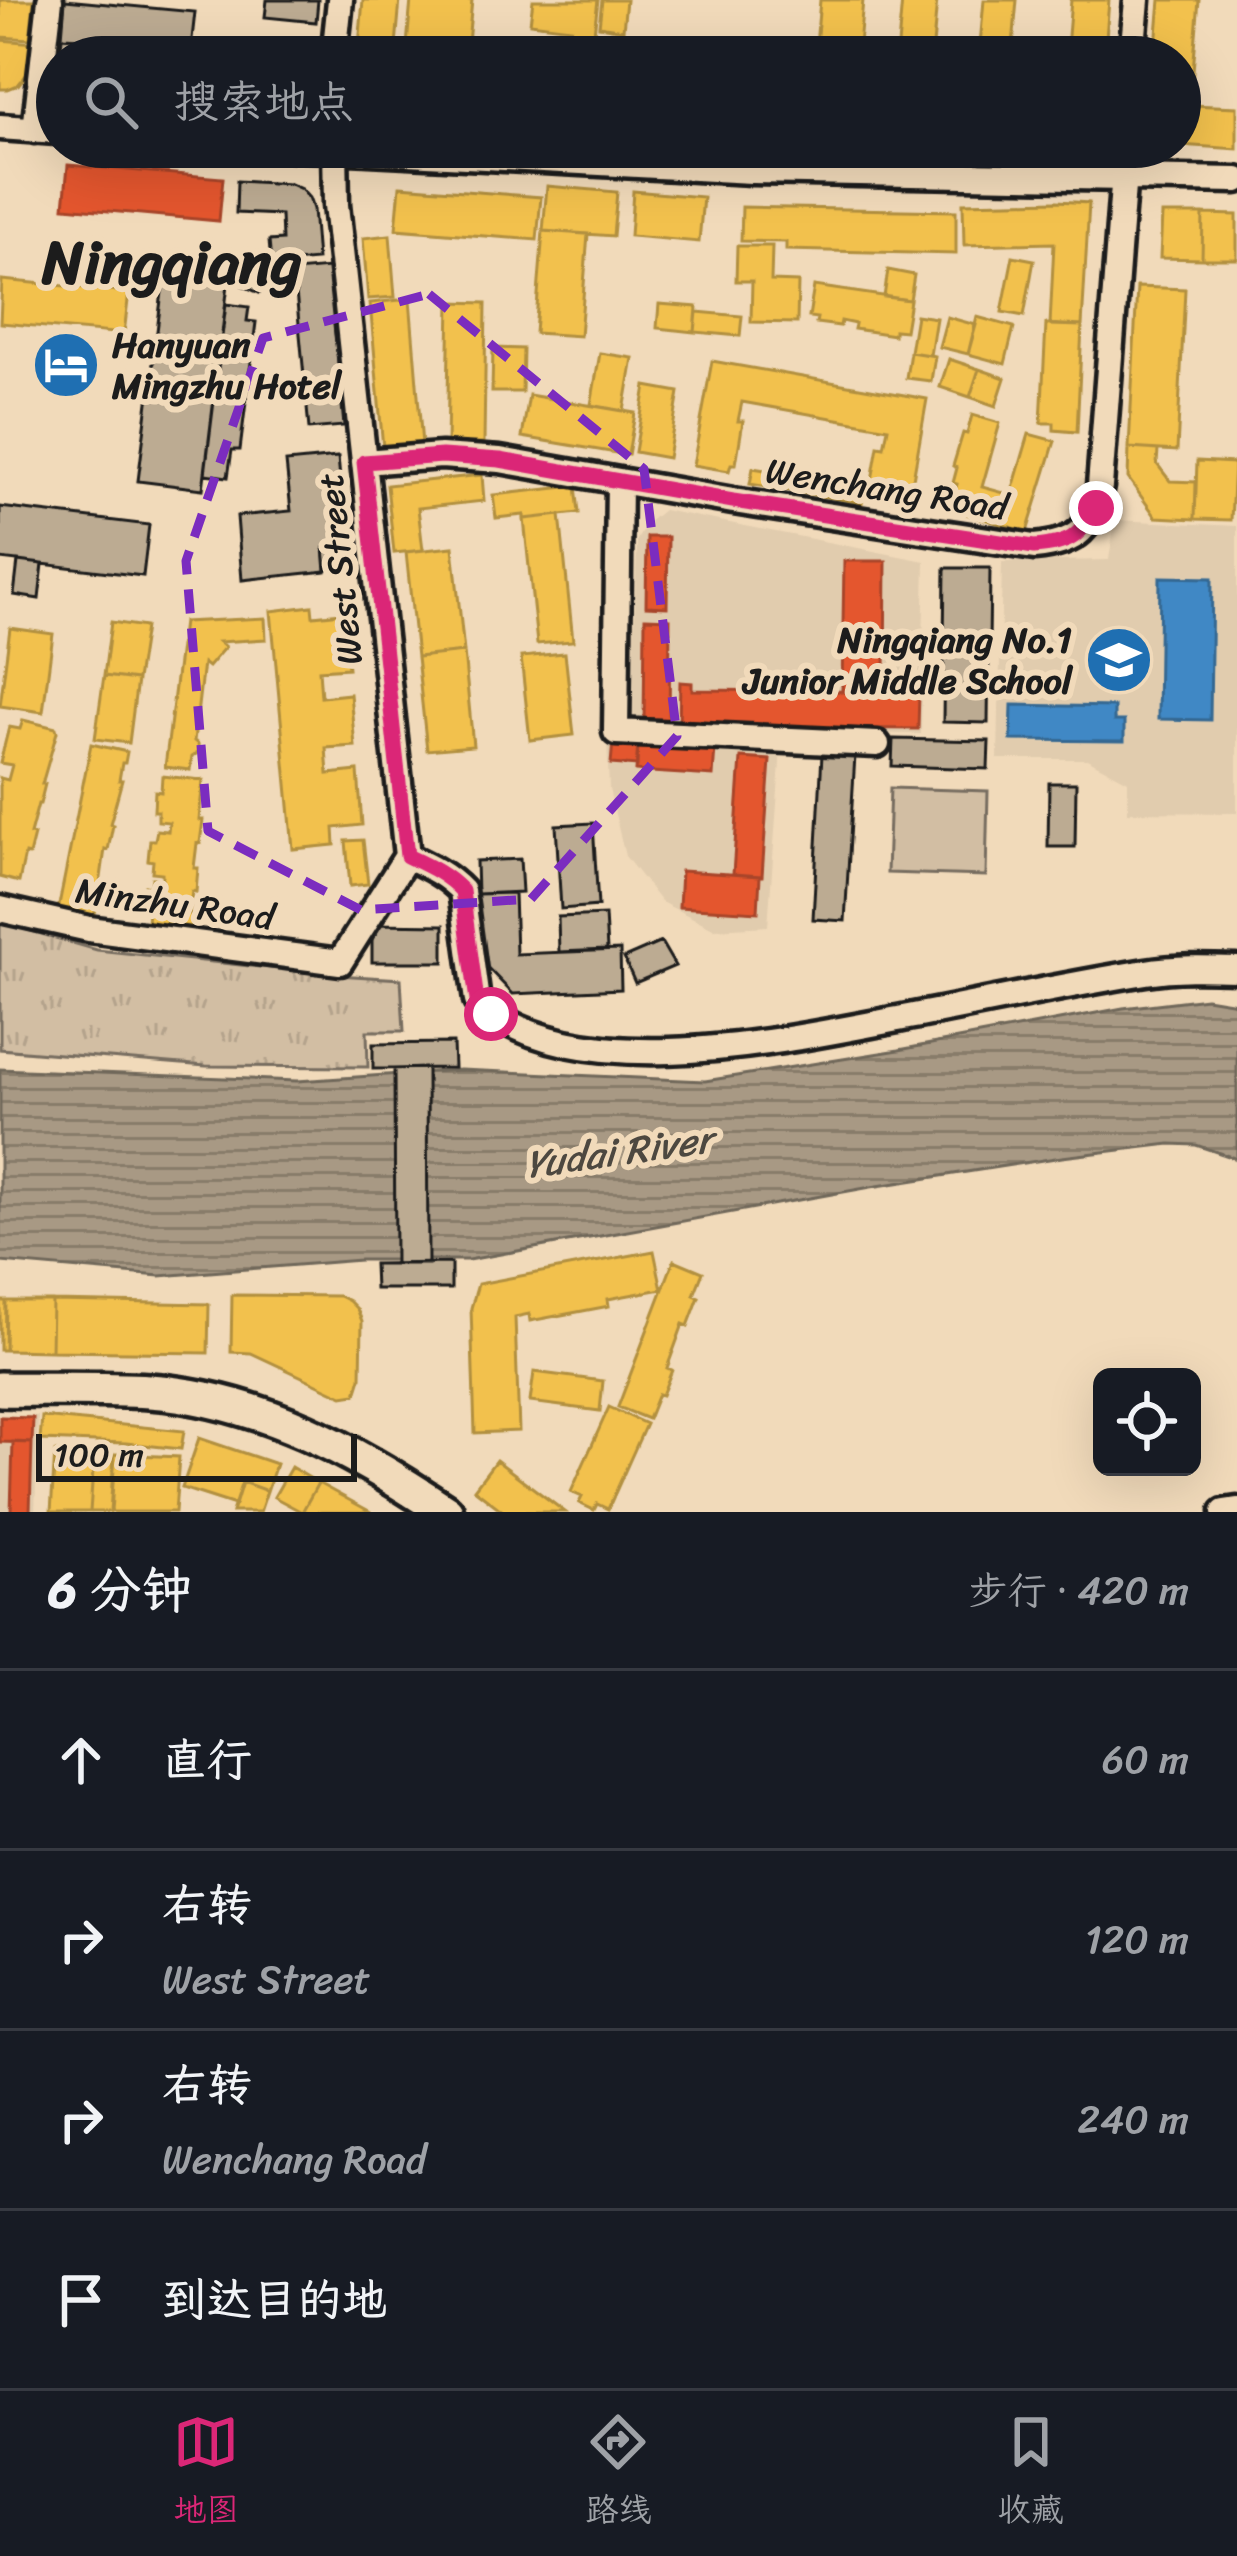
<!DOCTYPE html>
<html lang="zh">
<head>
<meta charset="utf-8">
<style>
  :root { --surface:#171b24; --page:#20242c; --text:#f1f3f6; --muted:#9ea1a6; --line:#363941; --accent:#db2777 }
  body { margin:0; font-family:Sriracha,"LXGW WenKai TC",sans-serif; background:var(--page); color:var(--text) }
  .controls { position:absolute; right:36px; bottom:36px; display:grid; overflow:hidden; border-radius:18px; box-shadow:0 12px 48px #0002 }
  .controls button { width:108px; height:108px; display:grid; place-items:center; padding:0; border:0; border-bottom:3px solid var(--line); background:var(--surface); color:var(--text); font:60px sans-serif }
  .scale { position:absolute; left:36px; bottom:30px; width:321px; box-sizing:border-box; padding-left:12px; border:6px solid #1c1c1c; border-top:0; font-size:33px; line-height:42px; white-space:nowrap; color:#1c1c1c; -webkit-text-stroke:9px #f1daba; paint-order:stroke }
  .stop { position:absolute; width:36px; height:36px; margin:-27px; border:9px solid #db2777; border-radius:50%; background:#fff }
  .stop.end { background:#db2777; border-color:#fff; box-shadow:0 3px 12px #0008 }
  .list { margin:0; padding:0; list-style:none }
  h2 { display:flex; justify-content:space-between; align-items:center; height:156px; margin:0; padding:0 48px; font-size:51px }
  h2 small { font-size:39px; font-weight:400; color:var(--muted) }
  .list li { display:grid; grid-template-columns:78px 1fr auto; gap:36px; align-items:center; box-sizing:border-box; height:180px; padding:0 48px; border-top:3px solid var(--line) }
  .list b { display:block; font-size:45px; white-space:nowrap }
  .list p { margin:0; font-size:39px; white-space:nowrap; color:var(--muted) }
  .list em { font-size:39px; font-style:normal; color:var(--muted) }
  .icon { flex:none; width:66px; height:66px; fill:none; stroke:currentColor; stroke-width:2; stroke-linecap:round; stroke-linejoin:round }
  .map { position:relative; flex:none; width:1237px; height:1512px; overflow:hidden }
  .search { position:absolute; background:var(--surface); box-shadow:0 12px 48px #0002; left:36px; right:36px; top:36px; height:132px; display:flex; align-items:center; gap:30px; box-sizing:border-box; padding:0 42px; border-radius:66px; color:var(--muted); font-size:45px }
  .sheet { height:876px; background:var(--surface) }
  nav { display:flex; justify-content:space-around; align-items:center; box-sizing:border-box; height:168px; border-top:3px solid var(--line); background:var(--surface); font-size:33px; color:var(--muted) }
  nav a { display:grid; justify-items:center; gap:6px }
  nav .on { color:var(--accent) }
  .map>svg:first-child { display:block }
</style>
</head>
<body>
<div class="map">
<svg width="1237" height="1512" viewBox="0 0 1237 1512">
  <defs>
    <pattern id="park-tufts" width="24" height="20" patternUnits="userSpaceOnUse" patternTransform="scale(3)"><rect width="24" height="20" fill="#d2bea3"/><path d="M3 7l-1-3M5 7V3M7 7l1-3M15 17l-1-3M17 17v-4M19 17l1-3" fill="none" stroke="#b4a38c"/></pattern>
    <pattern id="water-rules" width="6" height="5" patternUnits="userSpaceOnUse" patternTransform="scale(3)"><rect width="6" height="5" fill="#a89984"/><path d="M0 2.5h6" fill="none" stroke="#887c6b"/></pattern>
  </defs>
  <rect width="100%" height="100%" fill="#f1daba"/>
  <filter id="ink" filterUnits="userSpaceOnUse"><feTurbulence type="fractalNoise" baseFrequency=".00833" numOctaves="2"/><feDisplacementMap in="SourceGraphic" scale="24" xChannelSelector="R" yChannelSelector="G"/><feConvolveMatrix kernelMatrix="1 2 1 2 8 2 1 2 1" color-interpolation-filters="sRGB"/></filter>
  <g filter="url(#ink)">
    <path fill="#e1ccae" d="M 663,510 L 925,561 L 921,734 L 648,731 L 631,724 L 637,540 L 647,523 Z
      M 1115,520 L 1237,526 L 1237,813 L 1128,812 L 1128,781 L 1087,759 L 998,759 L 1002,562 L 1109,560 Z
      M 607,738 L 781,749 L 768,926 L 715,929 L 661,902 L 625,856 L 609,789 Z
      M 0,1415 L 38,1416 L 35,1512 L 0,1512 Z"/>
    <path fill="#d2bea3" stroke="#776d60" stroke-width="3" d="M 890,788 L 988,791 L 986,876 L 887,873 Z"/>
    <path fill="url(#park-tufts)" stroke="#776d60" stroke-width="3" d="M 0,922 L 97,950 L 337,975 L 401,979 L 404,1031 L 367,1031 L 368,1067 L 206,1066 L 0,1049 Z"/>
    <path fill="url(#water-rules)" stroke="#70675a" stroke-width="3" d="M 1206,998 L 1237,1003 L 1237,1159 L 1196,1145 L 1170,1144 L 1062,1157 L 871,1187 L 468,1260 L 360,1260 L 160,1276 L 0,1262 L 0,1069 L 297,1081 L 460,1070 L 705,1081 L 899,1050 L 1123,1008 Z"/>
    <path fill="#f2c14e" stroke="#b2903f" stroke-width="3" d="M 0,0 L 34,0 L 30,39 L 0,37 Z
      M 363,0 L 400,0 L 395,57 L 358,57 Z
      M 411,0 L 472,0 L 467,54 L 446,52 L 445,57 L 406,57 Z
      M 533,0 L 598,0 L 591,57 L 567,57 L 571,28 L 530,23 Z
      M 602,0 L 626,0 L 623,30 L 599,26 Z
      M 820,0 L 863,0 L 858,57 L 815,57 Z
      M 902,0 L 937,0 L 932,57 L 897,57 Z
      M 984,0 L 1017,0 L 1012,57 L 979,56 Z
      M 1071,0 L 1109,0 L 1105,51 L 1067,48 Z
      M 1160,0 L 1199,0 L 1192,83 L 1180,82 L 1180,57 L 1155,57 Z
      M 0,40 L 36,43 L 34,58 L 27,74 L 18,85 L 8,89 L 0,89 Z
      M 479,41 L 514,44 L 513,57 L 478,57 Z
      M 1059,49 L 1106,53 L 1106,57 L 1058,57 Z
      M 1180,82 L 1192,83 L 1191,105 L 1237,107 L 1237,149 L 1180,145 Z
      M 400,186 L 541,197 L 537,240 L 396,229 Z
      M 547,186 L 617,192 L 613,236 L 543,231 Z
      M 633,191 L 703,197 L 699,242 L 630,236 Z
      M 1057,201 L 1089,203 L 1082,326 L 1050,325 L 1054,243 L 964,245 L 963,203 Z
      M 742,207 L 956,211 L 956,254 L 786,250 L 786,242 L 741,241 Z
      M 1162,214 L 1203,214 L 1202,259 L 1160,258 Z
      M 1203,214 L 1237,215 L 1237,259 L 1202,259 Z
      M 543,231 L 588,234 L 580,336 L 535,333 Z
      M 390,235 L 395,297 L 368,299 L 363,238 Z
      M 737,246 L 772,246 L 771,281 L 798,282 L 797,323 L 751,322 L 752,281 L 736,281 Z
      M 1013,256 L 1034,260 L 1024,316 L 1002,312 Z
      M 888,270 L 914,275 L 910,300 L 884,297 Z
      M 2,280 L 129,292 L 124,334 L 0,323 Z
      M 814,286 L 910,300 L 905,331 L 894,330 L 894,335 L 854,329 L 855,324 L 841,321 L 840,326 L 816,323 L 817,318 L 809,317 Z
      M 1137,287 L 1185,289 L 1177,451 L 1129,448 Z
      M 410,299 L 422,445 L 383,448 L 370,303 Z
      M 450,302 L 486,303 L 484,443 L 447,443 Z
      M 659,304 L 697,307 L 695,332 L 657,328 Z
      M 697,312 L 742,316 L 740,336 L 695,332 Z
      M 916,315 L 936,318 L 930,355 L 910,352 Z
      M 947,317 L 976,325 L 968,354 L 939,347 Z
      M 977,317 L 1014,327 L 1005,364 L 968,354 Z
      M 1046,324 L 1082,326 L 1077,432 L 1054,430 L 1054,423 L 1041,423 Z
      M 493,348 L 523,349 L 522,392 L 492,392 Z
      M 910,352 L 935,356 L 931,381 L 906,378 Z
      M 600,353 L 633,358 L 624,411 L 591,405 Z
      M 949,359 L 979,369 L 970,397 L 940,387 Z
      M 712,361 L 927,399 L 909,502 L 876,497 L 877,487 L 871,486 L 878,446 L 884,447 L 888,428 L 742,402 L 738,421 L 743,421 L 736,464 L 731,464 L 729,471 L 693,465 Z
      M 979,369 L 1005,378 L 996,406 L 970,397 Z
      M 646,386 L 679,392 L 668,458 L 635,452 Z
      M 529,395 L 635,413 L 628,455 L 522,437 Z
      M 972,415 L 1000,423 L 982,487 L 1011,495 L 1029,434 L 1055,441 L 1027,532 L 950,509 L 957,484 L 953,483 L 957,468 L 953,466 L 963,433 L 967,434 Z
      M 1129,448 L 1158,450 L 1157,464 L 1170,481 L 1196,482 L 1195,519 L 1156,517 L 1128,478 Z
      M 1197,461 L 1234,463 L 1231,520 L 1195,519 Z
      M 753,468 L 865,487 L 862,503 L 750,484 Z
      M 482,475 L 484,501 L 418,508 L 423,550 L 394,553 L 387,485 Z
      M 576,486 L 579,513 L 524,519 L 524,515 L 496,518 L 493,495 Z
      M 560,515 L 573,641 L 537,644 L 524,519 Z
      M 453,547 L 464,652 L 417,657 L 406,552 Z
      M 312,606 L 313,616 L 342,613 L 348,668 L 319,670 L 321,697 L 350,694 L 355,746 L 326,748 L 328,774 L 358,771 L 362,825 L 334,828 L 335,845 L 293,849 L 271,611 Z
      M 265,618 L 266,639 L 219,642 L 225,647 L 208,667 L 203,663 L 194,741 L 198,744 L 199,752 L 192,757 L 190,770 L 165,767 L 183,622 Z
      M 111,622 L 145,627 L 137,680 L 104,676 Z
      M 10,628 L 53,634 L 43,712 L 0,706 Z
      M 464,652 L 473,746 L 427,750 L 417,657 Z
      M 565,653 L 574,735 L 530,740 L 521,657 Z
      M 104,676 L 137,680 L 129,743 L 95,739 Z
      M 23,720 L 56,728 L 57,732 L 42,784 L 45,784 L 40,804 L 38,804 L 30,834 L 34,835 L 29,855 L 25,854 L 19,882 L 0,877 L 0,778 L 8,780 L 12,765 L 0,763 L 9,727 L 20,729 Z
      M 91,744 L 127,752 L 125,763 L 122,763 L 119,780 L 122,780 L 110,824 L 113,825 L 108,850 L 105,849 L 99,892 L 96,892 L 93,908 L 96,908 L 93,922 L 57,915 Z
      M 162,776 L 203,780 L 199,820 L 203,820 L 200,843 L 197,843 L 194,868 L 198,868 L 196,892 L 192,891 L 189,914 L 194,914 L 193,930 L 147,925 L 148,909 L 142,908 L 145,886 L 151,887 L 152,878 L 162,879 L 162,873 L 152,872 L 153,861 L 148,860 L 150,840 L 155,840 L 157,830 L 168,831 L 169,822 L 158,821 L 158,811 L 154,811 L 155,791 L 161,792 Z
      M 363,840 L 368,884 L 350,886 L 346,841 Z
      M 654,1251 L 662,1289 L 608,1299 L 609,1306 L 530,1321 L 529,1314 L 515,1317 L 519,1431 L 475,1433 L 471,1308 L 478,1284 Z
      M 674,1260 L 703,1272 L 694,1295 L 699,1297 L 688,1326 L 683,1324 L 667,1368 L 672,1370 L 662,1395 L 658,1394 L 648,1419 L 618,1407 Z
      M 232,1295 L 339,1296 L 349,1301 L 357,1309 L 362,1321 L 361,1378 L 356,1394 L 343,1396 L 251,1353 L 231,1352 Z
      M 0,1301 L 6,1301 L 5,1350 L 0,1350 Z
      M 6,1301 L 52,1301 L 51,1351 L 5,1350 Z
      M 52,1301 L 209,1304 L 208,1353 L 51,1351 Z
      M 534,1372 L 603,1381 L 600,1411 L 530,1402 Z
      M 609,1407 L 646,1424 L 608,1509 L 597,1504 L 594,1510 L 579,1503 L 582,1497 L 571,1492 Z
      M 42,1417 L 184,1431 L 181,1449 L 126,1443 L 40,1440 Z
      M 199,1438 L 276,1464 L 267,1491 L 242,1482 L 235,1505 L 182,1488 Z
      M 55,1452 L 94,1455 L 90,1512 L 51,1512 Z
      M 115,1454 L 179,1457 L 175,1512 L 111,1512 Z
      M 94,1455 L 114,1456 L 110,1512 L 90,1512 Z
      M 496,1460 L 565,1512 L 504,1512 L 474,1489 Z
      M 291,1467 L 318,1483 L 302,1512 L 274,1497 Z
      M 242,1482 L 267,1491 L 260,1512 L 232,1512 Z
      M 318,1483 L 371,1512 L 307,1512 L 303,1510 Z"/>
    <path fill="#e4572e" stroke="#a84529" stroke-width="3" d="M 68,165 L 223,178 L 219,221 L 64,207 Z
      M 647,537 L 668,537 L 667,607 L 646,606 Z
      M 844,561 L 886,561 L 885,674 L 891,674 L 891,692 L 842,692 Z
      M 645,618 L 670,619 L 669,727 L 644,726 Z
      M 680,682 L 692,683 L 692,690 L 919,692 L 918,729 L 679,727 Z
      M 613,741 L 638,743 L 637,766 L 611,764 Z
      M 638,743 L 715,748 L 713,776 L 636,771 Z
      M 741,758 L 770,760 L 762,876 L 733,874 Z
      M 681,871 L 760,876 L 758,912 L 679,907 Z
      M 0,1417 L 33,1418 L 32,1443 L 0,1442 Z
      M 13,1442 L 32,1443 L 30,1512 L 11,1512 Z"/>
    <path fill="#3f88c5" stroke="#346892" stroke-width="3" d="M 1160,577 L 1212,578 L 1210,720 L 1158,719 Z
      M 1012,705 L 1114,707 L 1114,721 L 1124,721 L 1124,741 L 1011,740 Z"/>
    <path fill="#bcab92" stroke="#1c1c1c" stroke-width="3" d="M 65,0 L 195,12 L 191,48 L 150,45 L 150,53 L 103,49 L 104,40 L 62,37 Z
      M 267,0 L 318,0 L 316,22 L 265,17 Z
      M 62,37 L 81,38 L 79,57 L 60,57 Z
      M 224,40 L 312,48 L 311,57 L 223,57 Z
      M 237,181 L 290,184 L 301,189 L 309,198 L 313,209 L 317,260 L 271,264 L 269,241 L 282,240 L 281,215 L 236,213 Z
      M 227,259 L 266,277 L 259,293 L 220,275 Z
      M 329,268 L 344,426 L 309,429 L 294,271 Z
      M 164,276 L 228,284 L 203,489 L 138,481 Z
      M 226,304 L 249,307 L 247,321 L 256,322 L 240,450 L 232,450 L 228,477 L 205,474 Z
      M 338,457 L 346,546 L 326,571 L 242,580 L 237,516 L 291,511 L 286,462 Z
      M 338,457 L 346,546 L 324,548 L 326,571 L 242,580 L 237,516 L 291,511 L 286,462 Z
      M 0,507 L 149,525 L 143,576 L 0,559 Z
      M 18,561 L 43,564 L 39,599 L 14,595 Z
      M 945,568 L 990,568 L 988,723 L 943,722 Z
      M 893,739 L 989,741 L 988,769 L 892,766 Z
      M 822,754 L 855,755 L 845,921 L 813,919 Z
      M 1049,783 L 1076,783 L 1075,847 L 1048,847 Z
      M 593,823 L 598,906 L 561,909 L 556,825 Z
      M 520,859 L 522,892 L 477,894 L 476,861 Z
      M 514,893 L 516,954 L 620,950 L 621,989 L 513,994 L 480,960 L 477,894 Z
      M 605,915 L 607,950 L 559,952 L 558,917 Z
      M 372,924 L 444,925 L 444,962 L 372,962 Z
      M 661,942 L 675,966 L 635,983 L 624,958 Z
      M 453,1043 L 454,1068 L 373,1069 L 373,1044 Z
      M 427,1068 L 428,1264 L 395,1264 L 394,1069 Z
      M 451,1263 L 451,1289 L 375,1289 L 374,1264 Z"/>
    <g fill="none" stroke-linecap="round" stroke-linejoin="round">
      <g stroke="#1c1c1c" stroke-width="33">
        <path id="minor" d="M 334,57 L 340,0
          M 1132,57 L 1137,0
          M 0,127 L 57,131
          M 35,130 L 50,0
          M 292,147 L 752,171 L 1237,180
          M 364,462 L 441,456 L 500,460 L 733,501 L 1034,547 C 1078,543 1092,529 1100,486 L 1126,147
          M 619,481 L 616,732 L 877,744
          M 407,856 C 428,866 446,874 462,891 L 477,1001 C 572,1088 788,1040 903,1018 C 984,1003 1064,985 1146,972 C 1176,967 1207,968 1237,969
          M 0,909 L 89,929 L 340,962 L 407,856 L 336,205 L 335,147
          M 1224,1512 L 1237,1510"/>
      </g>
      <g stroke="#1c1c1c" stroke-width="42">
        <path id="major" d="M 0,1389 C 49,1390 99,1388 149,1391 C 260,1399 355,1451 446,1512"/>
      </g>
      <use href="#minor" stroke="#f1daba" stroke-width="24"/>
      <use href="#major" stroke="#f1daba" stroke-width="33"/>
    </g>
  </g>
  <g fill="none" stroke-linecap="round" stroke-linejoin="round" filter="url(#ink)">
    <path stroke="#db2777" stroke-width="15" d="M 491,1014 L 477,1001 L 462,891 C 446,874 428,866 407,856 L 364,462 L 442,456 L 500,460 L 733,501 L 1034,547 C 1069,544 1079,538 1096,508"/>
  </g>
  <path fill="none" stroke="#7b2cbf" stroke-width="9" stroke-dasharray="24 15" stroke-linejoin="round" d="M 429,294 L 644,469 L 677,736 L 531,899 L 361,910 L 208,831 L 186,561 L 263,338 Z"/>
  <defs>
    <g id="hotel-disc" transform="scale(3.45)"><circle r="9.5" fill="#1f6fb2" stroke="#f1daba"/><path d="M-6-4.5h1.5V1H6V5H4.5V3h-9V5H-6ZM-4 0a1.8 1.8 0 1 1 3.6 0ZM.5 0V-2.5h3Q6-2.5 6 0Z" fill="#fff"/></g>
    <g id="school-disc" transform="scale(3.45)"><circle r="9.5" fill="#1f6fb2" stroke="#f1daba"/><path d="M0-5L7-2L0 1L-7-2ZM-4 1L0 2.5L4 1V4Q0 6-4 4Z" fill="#fff"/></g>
  </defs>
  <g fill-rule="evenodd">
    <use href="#hotel-disc" x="66" y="365"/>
    <use href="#school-disc" x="1119" y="660"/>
  </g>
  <g text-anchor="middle" stroke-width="12" stroke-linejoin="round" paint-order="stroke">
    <g font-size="36" font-weight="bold" fill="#1c1c1c" stroke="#f1daba" text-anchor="start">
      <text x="112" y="357">Hanyuan<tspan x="112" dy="41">Mingzhu Hotel</tspan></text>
      <text x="1072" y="652" text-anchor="end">Ningqiang No.1<tspan x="1072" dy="41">Junior Middle School</tspan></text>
    </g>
    <g font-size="36" fill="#1c1c1c" stroke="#f1daba">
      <text transform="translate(887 488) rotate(9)" y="13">Wenchang Road</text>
      <text transform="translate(339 569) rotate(-96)" y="13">West Street</text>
      <text transform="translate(175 903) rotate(8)" y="13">Minzhu Road</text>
    </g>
    <g font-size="39" font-style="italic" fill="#4d4840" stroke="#f1daba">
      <text transform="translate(619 1151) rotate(-8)" y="14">Yudai River</text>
    </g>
    <g font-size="60" font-weight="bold" fill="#1c1c1c" stroke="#f1daba">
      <text x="172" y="283">Ningqiang</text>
    </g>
  </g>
</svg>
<div class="controls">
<button><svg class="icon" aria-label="locate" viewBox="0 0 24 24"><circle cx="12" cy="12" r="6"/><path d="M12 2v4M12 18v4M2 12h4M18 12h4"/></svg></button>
</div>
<div class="scale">100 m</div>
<div class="stop" style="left:491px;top:1014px"></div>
<div class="stop end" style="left:1096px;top:508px"></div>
<div class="search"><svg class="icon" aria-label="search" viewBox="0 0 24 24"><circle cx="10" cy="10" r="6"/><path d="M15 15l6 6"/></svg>搜索地点</div>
</div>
<section class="sheet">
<h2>6 分钟<small>步行 · 420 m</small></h2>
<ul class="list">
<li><svg class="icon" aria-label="ahead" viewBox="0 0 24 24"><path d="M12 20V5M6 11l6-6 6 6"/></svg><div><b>直行</b></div><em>60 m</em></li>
<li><svg class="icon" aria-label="right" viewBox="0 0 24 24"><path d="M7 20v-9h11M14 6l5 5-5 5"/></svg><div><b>右转</b><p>West Street</p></div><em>120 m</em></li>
<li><svg class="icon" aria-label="right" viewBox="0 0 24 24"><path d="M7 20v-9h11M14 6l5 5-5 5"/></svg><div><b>右转</b><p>Wenchang Road</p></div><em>240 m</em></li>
<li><svg class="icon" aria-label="arrive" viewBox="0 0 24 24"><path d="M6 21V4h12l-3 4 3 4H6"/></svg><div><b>到达目的地</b></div></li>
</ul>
</section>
<nav>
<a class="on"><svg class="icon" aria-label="map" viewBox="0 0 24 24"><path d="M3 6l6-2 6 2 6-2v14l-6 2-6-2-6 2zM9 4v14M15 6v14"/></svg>地图</a>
<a><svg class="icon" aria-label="directions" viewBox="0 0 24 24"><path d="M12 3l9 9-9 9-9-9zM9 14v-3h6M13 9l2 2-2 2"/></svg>路线</a>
<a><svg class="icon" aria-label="saved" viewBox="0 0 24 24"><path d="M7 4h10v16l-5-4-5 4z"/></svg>收藏</a>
</nav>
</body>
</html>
